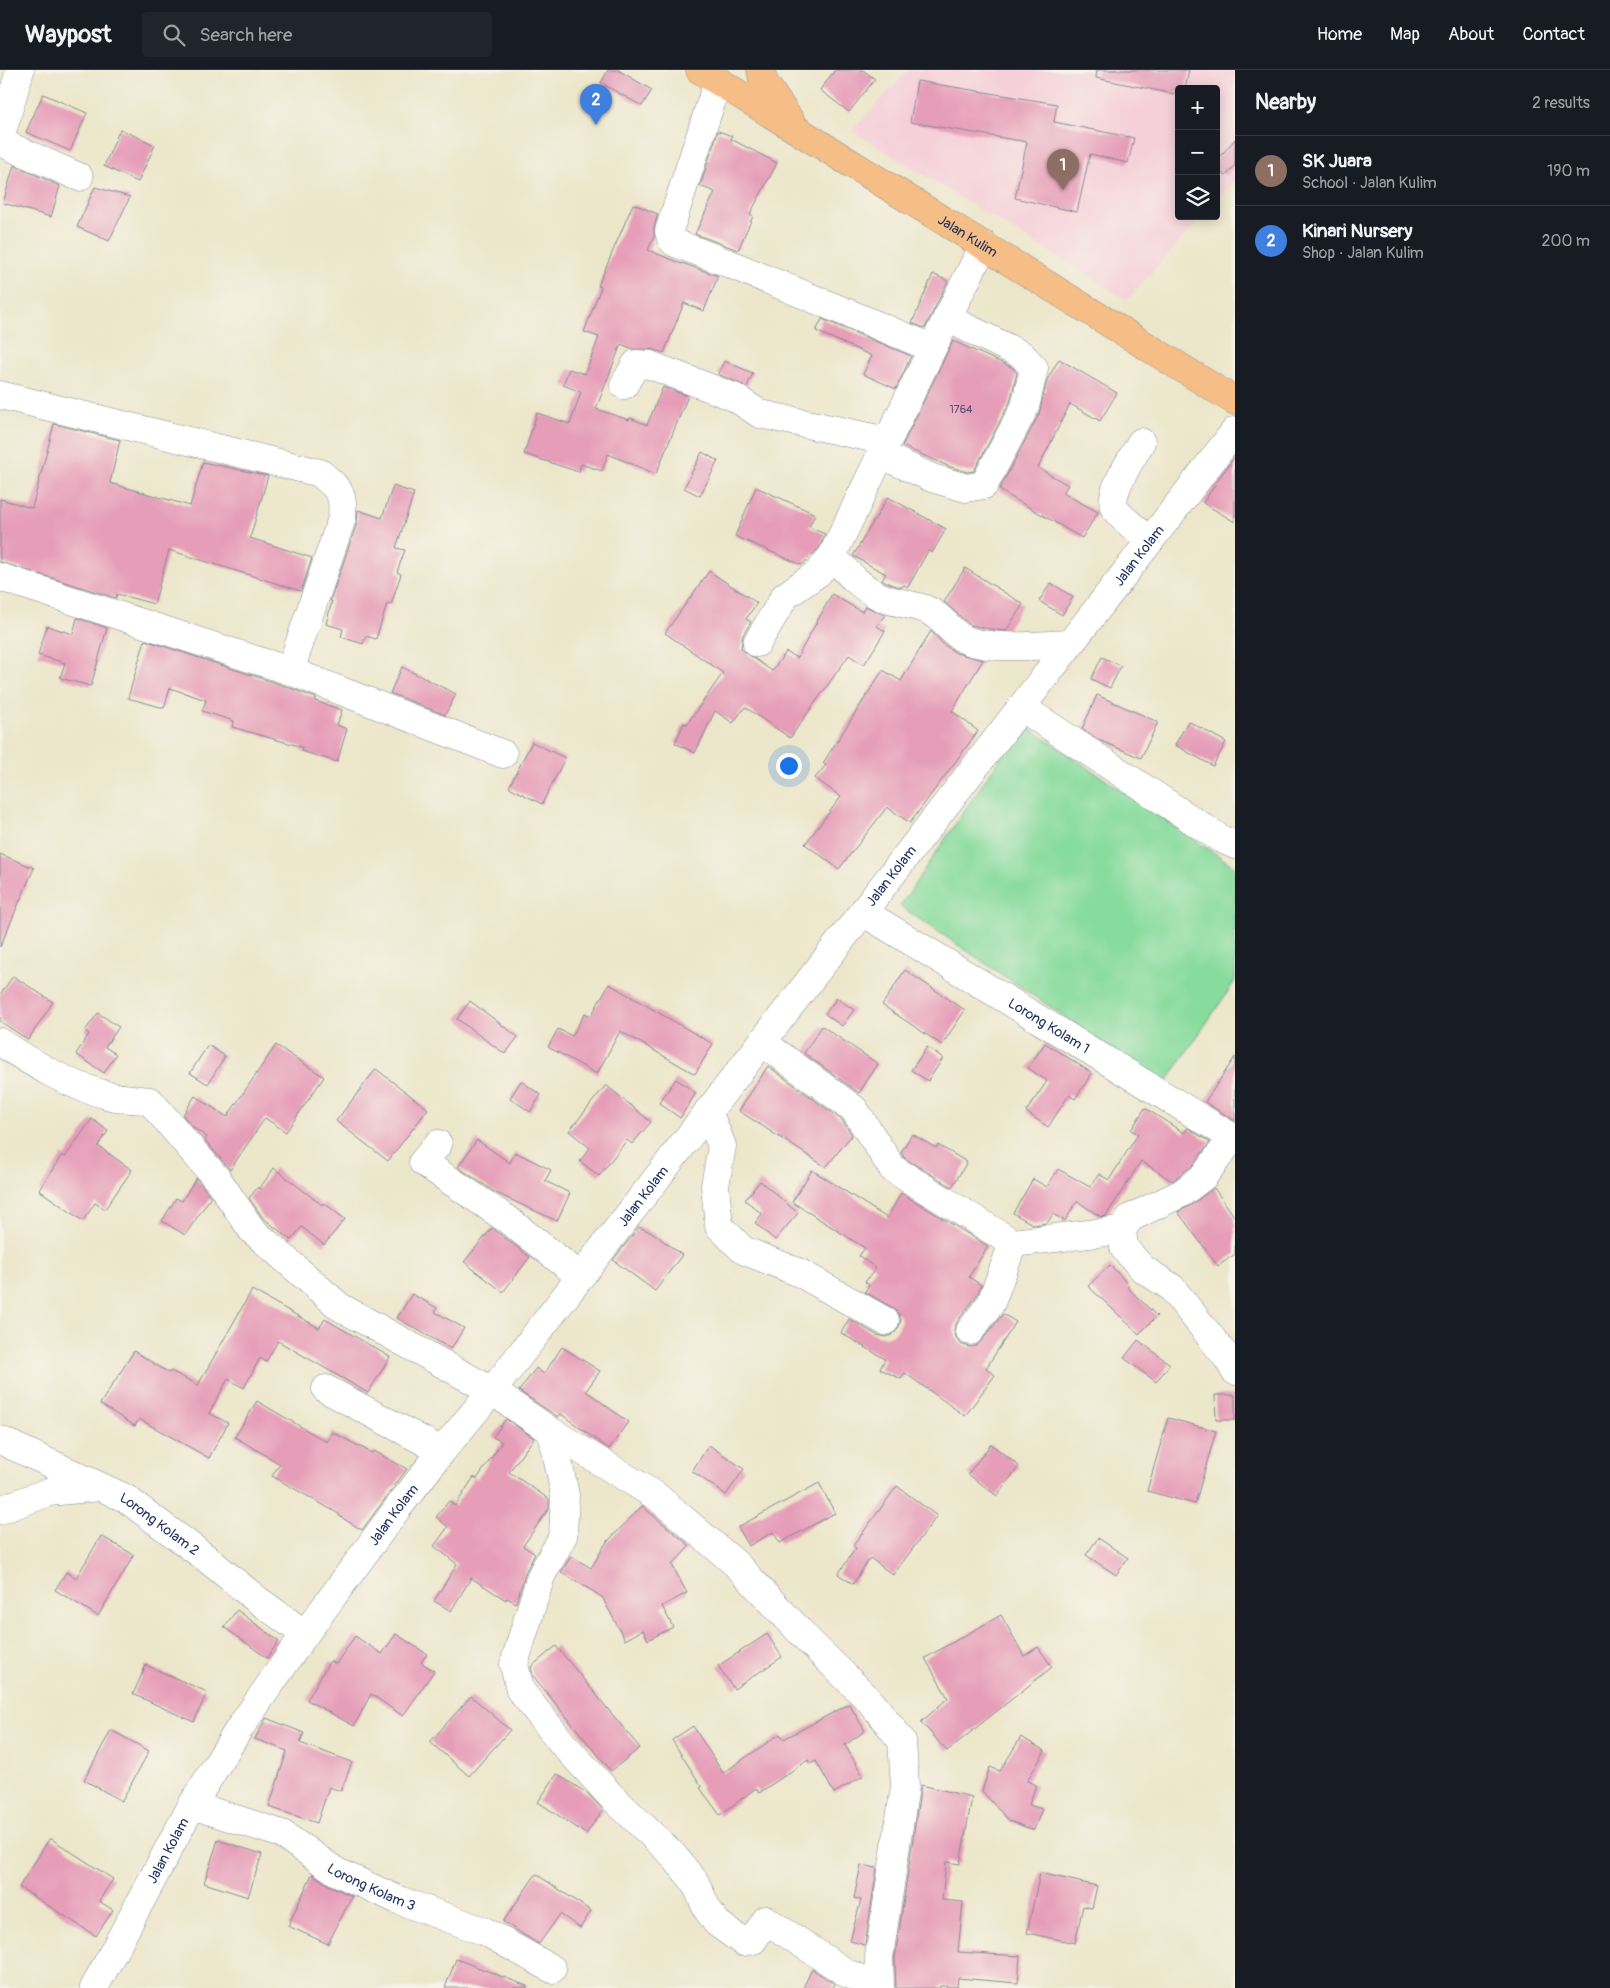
<!DOCTYPE html>
<html lang="en">
<head>
<meta charset="utf-8">
<style>
  :root { --surface:#171b24; --page:#20242c; --text:#f1f3f6; --muted:#9ea1a6; --line:#363941; --accent:#db2777 }
  body { margin:0; font-family:Pangolin,sans-serif; background:var(--page); color:var(--text) }
  .controls { position:absolute; right:15px; top:15px; display:grid; overflow:hidden; border-radius:5px; box-shadow:0 2px 12px #0003 }
  .controls button { width:45px; height:45px; display:grid; place-items:center; padding:0; border:0; border-bottom:1px solid var(--line); background:var(--surface); color:var(--text); font:25px sans-serif }
  .you { position:absolute; left:788px; top:695px; width:18px; height:18px; margin:-12px; border:4px solid #fff; border-radius:50%; background:#1a73e8; box-shadow:0 0 0 8px #1a73e833 }
  .badge { display:grid; place-items:center; width:32px; height:32px; border-radius:50%; background:var(--accent); color:#fff; font-size:16px; font-weight:700 }
  .pin { position:absolute; translate:-50% -41px; filter:drop-shadow(0 1px 2px #0008) }
  .pin::after { content:''; position:absolute; top:26px; width:18px; height:15px; background:inherit; clip-path:polygon(0 0,100% 0,50% 100%) }
  .list { margin:0; padding:0; list-style:none }
  h2 { display:flex; justify-content:space-between; align-items:center; height:65px; margin:0; padding:0 20px; font-size:21px }
  h2 small { font-size:16px; font-weight:400; color:var(--muted) }
  .list li { display:grid; grid-template-columns:32px 1fr auto; gap:15px; align-items:center; box-sizing:border-box; height:70px; padding:0 20px; border-top:1px solid var(--line) }
  .list b { display:block; font-size:19px; white-space:nowrap }
  .list p { margin:0; font-size:16px; white-space:nowrap; color:var(--muted) }
  .list em { font-size:16px; font-style:normal; color:var(--muted) }
  .icon { flex:none; width:28px; height:28px; fill:none; stroke:currentColor; stroke-width:2; stroke-linecap:round; stroke-linejoin:round }
  .map { position:relative; flex:none; width:1235px; height:1918px; overflow:hidden }
  header { display:flex; align-items:center; gap:30px; box-sizing:border-box; height:70px; padding:0 25px; background:var(--surface); border-bottom:1px solid var(--line) }
  header strong { font-size:24px }
  nav { display:flex; gap:28px; margin-inline-start:auto; font-size:18px }
  .search { width:350px; height:45px; background:var(--page); display:flex; align-items:center; gap:12px; box-sizing:border-box; padding:0 18px; border-radius:5px; color:var(--muted); font-size:19px }
  main { display:flex }
  aside { flex:1; background:var(--surface) }
  .map>svg:first-child { display:block }
</style>
</head>
<body>
<header>
<strong>Waypost</strong>
<div class="search"><svg class="icon" aria-label="search" viewBox="0 0 24 24"><circle cx="10" cy="10" r="6"/><path d="M15 15l6 6"/></svg>Search here</div>
<nav><a>Home</a><a>Map</a><a>About</a><a>Contact</a></nav>
</header>
<main>
<div class="map">
<svg width="1235" height="1918" viewBox="0 0 1235 1918">
  <rect width="100%" height="100%" fill="#f7f3e8"/>
  <filter id="ink" filterUnits="userSpaceOnUse"><feTurbulence type="fractalNoise" baseFrequency=".02" numOctaves="2"/><feDisplacementMap in="SourceGraphic" scale="10" xChannelSelector="R" yChannelSelector="G"/><feConvolveMatrix kernelMatrix="1 2 1 2 8 2 1 2 1" color-interpolation-filters="sRGB"/></filter>
  <filter id="wash" filterUnits="userSpaceOnUse"><feTurbulence type="fractalNoise" baseFrequency=".0096" numOctaves="4" result="noise"/><feDisplacementMap in="SourceGraphic" scale="20" xChannelSelector="R" yChannelSelector="G"/><feGaussianBlur stdDeviation="1.12" result="paint"/><feColorMatrix in="noise" values="0 0 0 0 0 0 0 0 0 0 0 0 0 0 0 0 0 1.4 0 .05"/><feComposite in="paint" operator="in"/></filter>
  <g filter="url(#wash)">
    <rect width="100%" height="100%" fill="#ece6ca"/>
    <path fill="#f5cfd9" d="M 908,0 L 1235,0 L 1235,109 L 1216,130 L 1216,19 L 1179,19 L 1179,146 L 1202,146 L 1127,230 L 852,61 Z"/>
    <path fill="#87db9d" stroke="#51857e" d="M 1023,654 L 1235,797 L 1235,911 L 1165,1014 L 900,836 Z"/>
    <g id="blocks">
      <path fill="#e69db8" d="M 608,0 L 618,0 L 652,20 L 642,36 L 601,13 Z
        M 835,0 L 863,0 L 875,9 L 849,42 L 820,20 Z
        M 1097,0 L 1189,0 L 1185,19 L 1179,19 L 1179,25 L 1096,8 Z
        M 917,11 L 1057,34 L 1054,52 L 1134,68 L 1128,93 L 1090,84 L 1077,142 L 1015,128 L 1027,72 L 910,52 Z
        M 43,24 L 87,43 L 70,81 L 26,62 Z
        M 120,59 L 155,75 L 138,112 L 104,96 Z
        M 718,61 L 732,66 L 731,69 L 777,93 L 750,144 L 753,146 L 738,180 L 695,164 L 715,122 L 700,116 Z
        M 1235,69 L 1235,95 L 1226,106 L 1216,98 L 1216,91 Z
        M 14,95 L 60,116 L 51,147 L 3,133 Z
        M 95,117 L 130,127 L 109,171 L 77,157 Z
        M 633,134 L 658,144 L 654,157 L 654,167 L 648,180 L 682,194 L 682,193 L 718,206 L 704,241 L 684,233 L 664,283 L 651,279 L 633,279 L 621,274 L 596,339 L 629,350 L 630,348 L 647,355 L 663,317 L 688,326 L 656,404 L 608,384 L 602,401 L 581,394 L 579,402 L 524,384 L 537,343 L 570,354 L 581,322 L 563,315 L 569,299 L 585,304 L 599,267 L 584,262 L 601,217 L 598,216 Z
        M 933,204 L 948,211 L 925,258 L 912,253 Z
        M 822,249 L 911,286 L 896,319 L 863,304 L 872,286 L 816,261 Z
        M 953,271 L 1013,298 L 1017,303 L 1010,332 L 974,401 L 967,402 L 948,396 L 902,376 Z
        M 1059,289 L 1117,323 L 1100,351 L 1070,334 L 1038,398 L 1068,415 L 1063,423 L 1098,442 L 1082,468 L 999,420 L 1039,344 L 1047,310 Z
        M 724,291 L 753,303 L 747,317 L 718,304 Z
        M 54,354 L 120,370 L 110,413 L 190,436 L 203,392 L 268,406 L 250,468 L 312,488 L 301,521 L 169,480 L 154,534 L 117,524 L 116,528 L 0,492 L 0,429 L 32,438 Z
        M 702,382 L 718,391 L 700,426 L 684,418 Z
        M 1235,387 L 1235,452 L 1203,433 L 1219,408 Z
        M 393,416 L 414,423 L 396,478 L 405,480 L 397,502 L 401,504 L 391,535 L 387,534 L 376,569 L 366,566 L 363,574 L 341,567 L 343,559 L 326,554 L 332,531 L 330,531 L 357,453 L 358,440 L 382,448 Z
        M 756,417 L 815,444 L 809,457 L 825,464 L 819,478 L 802,495 L 735,466 Z
        M 888,427 L 946,459 L 932,483 L 928,481 L 908,517 L 904,515 L 902,517 L 896,516 L 882,510 L 886,504 L 853,486 Z
        M 965,498 L 1023,534 L 1006,561 L 989,559 L 970,555 L 944,532 Z
        M 709,501 L 757,533 L 746,549 L 751,552 L 743,565 L 741,579 L 772,601 L 786,582 L 797,588 L 832,524 L 862,542 L 865,536 L 885,545 L 877,556 L 885,561 L 864,595 L 849,585 L 790,668 L 745,637 L 733,653 L 715,641 L 695,683 L 675,673 L 684,653 L 687,654 L 723,603 L 665,563 Z
        M 1051,513 L 1073,527 L 1062,545 L 1039,531 Z
        M 77,548 L 107,558 L 91,616 L 60,608 L 65,593 L 38,585 L 47,556 L 73,564 Z
        M 931,561 L 944,575 L 956,583 L 983,590 L 952,641 L 978,661 L 910,753 L 887,737 L 839,799 L 805,774 L 841,727 L 815,708 L 826,695 L 823,693 L 883,600 L 901,611 Z
        M 145,570 L 285,616 L 316,628 L 315,631 L 342,640 L 337,655 L 347,659 L 337,692 L 301,681 L 302,677 L 232,657 L 234,651 L 202,641 L 206,630 L 170,618 L 164,638 L 128,628 Z
        M 1102,587 L 1121,596 L 1110,618 L 1091,609 Z
        M 402,597 L 456,624 L 445,645 L 390,623 Z
        M 1097,625 L 1158,652 L 1141,688 L 1099,670 L 1082,659 Z
        M 1188,651 L 1226,672 L 1213,696 L 1175,675 Z
        M 532,672 L 565,688 L 542,734 L 509,717 Z
        M 0,784 L 34,798 L 0,877 Z
        M 905,900 L 965,940 L 942,975 L 882,935 Z
        M 13,906 L 53,932 L 28,970 L 0,951 L 0,925 Z
        M 609,914 L 713,974 L 695,1004 L 620,961 L 597,1004 L 548,977 L 558,959 L 572,966 L 585,943 L 591,946 Z
        M 837,928 L 854,940 L 842,956 L 825,944 Z
        M 470,931 L 518,967 L 505,984 L 457,949 Z
        M 98,943 L 119,957 L 105,977 L 116,984 L 104,1003 L 76,984 L 89,964 L 85,961 Z
        M 822,956 L 878,994 L 859,1023 L 804,983 Z
        M 1045,973 L 1092,1003 L 1075,1029 L 1069,1025 L 1048,1057 L 1026,1042 L 1047,1011 L 1028,998 Z
        M 208,975 L 225,986 L 208,1014 L 190,1003 Z
        M 276,975 L 324,1007 L 286,1062 L 265,1048 L 230,1100 L 205,1070 L 207,1067 L 193,1057 L 183,1045 L 195,1026 L 227,1047 Z
        M 927,977 L 943,988 L 928,1011 L 911,1000 Z
        M 1235,987 L 1235,1051 L 1205,1032 Z
        M 768,996 L 842,1050 L 852,1065 L 826,1097 L 739,1041 Z
        M 376,999 L 428,1039 L 388,1091 L 336,1051 Z
        M 676,1009 L 696,1023 L 680,1048 L 659,1033 Z
        M 521,1011 L 541,1025 L 530,1042 L 510,1028 Z
        M 606,1015 L 651,1052 L 632,1074 L 627,1070 L 599,1106 L 580,1091 L 590,1078 L 569,1061 Z
        M 1145,1038 L 1184,1063 L 1188,1058 L 1210,1072 L 1193,1095 L 1172,1111 L 1141,1091 L 1106,1146 L 1101,1147 L 1077,1131 L 1065,1151 L 1053,1144 L 1047,1153 L 1034,1155 L 1013,1143 L 1033,1109 L 1047,1117 L 1058,1099 L 1090,1117 L 1099,1104 L 1109,1110 L 1138,1064 L 1131,1060 Z
        M 92,1049 L 108,1061 L 98,1076 L 132,1100 L 105,1139 L 95,1133 L 83,1151 L 39,1120 L 62,1085 L 65,1087 Z
        M 912,1064 L 936,1078 L 938,1075 L 967,1092 L 952,1117 L 904,1088 L 901,1082 Z
        M 477,1070 L 510,1093 L 515,1082 L 551,1100 L 545,1111 L 570,1123 L 557,1151 L 496,1123 L 458,1097 Z
        M 274,1098 L 322,1135 L 324,1133 L 345,1149 L 324,1175 L 302,1157 L 291,1170 L 263,1148 L 249,1128 L 258,1117 L 259,1119 Z
        M 812,1100 L 887,1148 L 901,1123 L 988,1176 L 969,1207 L 981,1215 L 977,1225 L 957,1252 L 954,1260 L 956,1267 L 961,1274 L 969,1277 L 976,1276 L 982,1270 L 1003,1244 L 1016,1252 L 986,1298 L 995,1305 L 965,1346 L 905,1303 L 901,1309 L 880,1299 L 885,1289 L 841,1263 L 849,1249 L 877,1265 L 886,1267 L 892,1265 L 898,1259 L 901,1250 L 899,1244 L 893,1238 L 865,1222 L 869,1215 L 865,1212 L 876,1198 L 859,1186 L 865,1178 L 792,1132 Z
        M 196,1108 L 211,1127 L 185,1165 L 162,1151 L 176,1128 L 182,1131 Z
        M 760,1111 L 798,1143 L 775,1170 L 755,1153 L 762,1144 L 745,1130 Z
        M 1214,1118 L 1235,1147 L 1235,1184 L 1218,1196 L 1178,1142 L 1191,1135 Z
        M 639,1157 L 653,1163 L 682,1185 L 655,1221 L 613,1190 Z
        M 492,1158 L 530,1187 L 503,1222 L 464,1192 Z
        M 1110,1195 L 1129,1215 L 1127,1217 L 1157,1246 L 1139,1264 L 1088,1216 Z
        M 252,1220 L 319,1258 L 325,1249 L 390,1287 L 368,1323 L 278,1271 L 266,1292 L 260,1288 L 244,1318 L 228,1309 L 209,1343 L 228,1353 L 209,1388 L 139,1349 L 135,1356 L 100,1334 L 134,1281 L 169,1303 L 171,1301 L 198,1315 Z
        M 412,1224 L 437,1238 L 435,1242 L 464,1258 L 451,1279 L 397,1248 Z
        M 1138,1270 L 1170,1294 L 1156,1312 L 1124,1288 Z
        M 562,1277 L 600,1301 L 586,1321 L 628,1352 L 609,1379 L 561,1344 L 558,1347 L 519,1321 L 536,1298 L 544,1304 Z
        M 1215,1325 L 1235,1325 L 1235,1350 L 1216,1350 Z
        M 257,1331 L 327,1372 L 332,1362 L 372,1383 L 374,1381 L 407,1399 L 362,1460 L 339,1446 L 339,1444 L 272,1406 L 280,1394 L 235,1367 Z
        M 1168,1348 L 1216,1361 L 1195,1434 L 1147,1421 Z
        M 506,1349 L 534,1368 L 509,1402 L 549,1429 L 549,1438 L 523,1476 L 535,1484 L 526,1501 L 516,1533 L 507,1528 L 506,1530 L 471,1508 L 451,1541 L 434,1531 L 457,1494 L 434,1476 L 448,1457 L 436,1447 L 449,1431 L 455,1436 L 474,1407 L 477,1409 L 502,1372 L 493,1367 Z
        M 991,1374 L 1019,1396 L 997,1426 L 968,1404 Z
        M 709,1375 L 744,1399 L 726,1425 L 692,1401 Z
        M 819,1413 L 835,1443 L 780,1473 L 773,1462 L 749,1476 L 738,1457 Z
        M 897,1416 L 937,1446 L 893,1505 L 870,1488 L 853,1514 L 838,1504 L 856,1478 L 853,1476 Z
        M 642,1436 L 690,1476 L 672,1495 L 687,1523 L 662,1536 L 673,1557 L 648,1570 L 643,1560 L 625,1570 L 602,1527 L 561,1502 L 571,1486 L 591,1498 L 606,1473 Z
        M 101,1466 L 134,1485 L 98,1546 L 55,1520 L 66,1502 L 76,1508 Z
        M 1098,1468 L 1128,1488 L 1116,1505 L 1086,1485 Z
        M 237,1540 L 279,1571 L 267,1588 L 224,1557 Z
        M 1001,1545 L 1024,1586 L 1038,1577 L 1052,1597 L 947,1681 L 921,1652 L 948,1628 L 925,1588 Z
        M 396,1564 L 427,1584 L 421,1592 L 434,1601 L 403,1646 L 371,1624 L 354,1656 L 307,1630 L 330,1591 L 336,1594 L 355,1566 L 382,1584 Z
        M 767,1564 L 782,1587 L 734,1619 L 718,1596 Z
        M 556,1576 L 640,1678 L 611,1701 L 533,1606 L 531,1597 Z
        M 146,1595 L 207,1622 L 194,1652 L 133,1624 Z
        M 471,1626 L 510,1660 L 469,1706 L 430,1672 Z
        M 849,1634 L 865,1661 L 845,1675 L 863,1706 L 834,1723 L 816,1691 L 810,1694 L 808,1690 L 759,1723 L 756,1718 L 720,1745 L 700,1718 L 702,1717 L 672,1670 L 693,1656 L 723,1703 L 780,1664 L 784,1669 Z
        M 266,1648 L 304,1663 L 300,1673 L 352,1692 L 341,1721 L 329,1717 L 317,1753 L 269,1737 L 287,1681 L 255,1669 Z
        M 111,1660 L 149,1681 L 122,1731 L 84,1710 Z
        M 1021,1667 L 1045,1681 L 1027,1711 L 1036,1715 L 1029,1735 L 1042,1739 L 1034,1760 L 1009,1751 L 982,1721 L 990,1697 L 1000,1701 Z
        M 557,1704 L 588,1724 L 603,1740 L 586,1764 L 538,1732 Z
        M 921,1715 L 972,1727 L 960,1794 L 946,1792 L 942,1830 L 963,1832 L 958,1882 L 1020,1886 L 1018,1913 L 958,1908 L 957,1917 L 940,1916 L 940,1918 L 896,1918 L 895,1888 Z
        M 50,1768 L 113,1809 L 99,1831 L 113,1840 L 96,1866 L 19,1817 Z
        M 218,1770 L 262,1784 L 248,1827 L 204,1813 Z
        M 861,1795 L 877,1798 L 865,1875 L 850,1871 L 861,1830 L 854,1828 Z
        M 1040,1803 L 1097,1816 L 1092,1838 L 1083,1836 L 1075,1873 L 1027,1863 Z
        M 312,1804 L 330,1816 L 352,1826 L 328,1874 L 288,1856 Z
        M 536,1804 L 591,1841 L 580,1858 L 560,1844 L 539,1874 L 503,1852 Z
        M 456,1889 L 527,1916 L 527,1918 L 445,1918 Z
        M 812,1899 L 835,1914 L 833,1918 L 803,1918 Z"/>
    </g>
  </g>
  <g filter="url(#ink)">
    <use href="#blocks" fill-opacity="0" stroke="#848a94" stroke-width="1"/>
    <g fill="none" stroke-linecap="round" stroke-linejoin="round">
      <g stroke="#848a94" stroke-width="29">
        <g id="minor">
          <path d="M 718,11 L 669,161 L 671,169 L 675,173 L 725,192 L 932,278"/>
          <path d="M 0,69 L 20,0"/>
          <path d="M 0,72 L 79,107"/>
          <path d="M 624,315 L 636,294 L 650,295 L 734,327 L 760,344 L 887,371"/>
          <path d="M 0,325 L 320,403 C 339,420 344,421 342,448 L 290,601"/>
          <path d="M 1141,372 C 1134,386 1106,425 1115,439 C 1121,448 1141,463 1150,471"/>
          <path d="M 882,385 L 932,408 L 966,418 L 984,415 L 1025,337 L 1034,298 L 1022,285 L 947,248"/>
          <path d="M 832,486 C 847,502 861,518 881,527 C 895,533 911,534 925,539 C 943,546 949,562 964,569 C 990,581 1041,575 1070,574"/>
          <path d="M 0,507 L 290,601 L 503,684"/>
          <path d="M 757,573 L 785,526 L 818,503 L 832,486 L 947,248 L 984,175"/>
          <path d="M 1021,637 L 1221,769 L 1235,775"/>
          <path id="s1" d="M 863,842 L 1235,1069"/>
          <path d="M 0,972 C 32,993 69,1016 107,1025 C 121,1029 136,1029 150,1031 L 218,1110 L 252,1160 L 340,1237 L 492,1321 L 552,1362 L 656,1426 L 736,1494 L 809,1571 L 871,1632 L 902,1671 L 905,1716 L 879,1887 L 880,1918"/>
          <path d="M 762,972 L 854,1039 L 893,1099 L 1013,1173"/>
          <path d="M 708,1041 L 722,1076 L 715,1116 L 719,1156 L 743,1180 L 800,1203 L 885,1251"/>
          <path d="M 1233,1067 L 1204,1106 L 1182,1123 L 1130,1148 L 1122,1160 L 1124,1178 L 1143,1199 L 1171,1217 L 1228,1289 L 1235,1301"/>
          <path d="M 438,1074 L 423,1092 L 508,1150 L 580,1206"/>
          <path d="M 970,1261 L 991,1233 L 1013,1173 L 1122,1160"/>
          <path d="M 326,1319 L 442,1381"/>
          <path d="M 552,1362 L 565,1425 L 563,1466 L 541,1506 L 514,1594 L 520,1620 L 563,1674 L 612,1727 L 672,1784 L 695,1812 L 707,1839 L 717,1853 L 743,1872 L 753,1870 L 766,1850 L 848,1904 L 880,1915"/>
          <path id="s2" d="M 0,1370 L 125,1428 L 206,1488 L 255,1528 L 305,1564"/>
          <path d="M 0,1440 L 49,1422 L 100,1417"/>
          <path id="s3" d="M 192,1735 L 282,1764 L 337,1802 L 396,1829 L 486,1862 L 552,1899"/>
          <path id="s4" d="M 94,1918 L 192,1735 L 239,1659 L 305,1564 L 397,1439 L 442,1381 L 492,1321 L 1235,361"/>
        </g>
      </g>
      <g stroke="#848a94" stroke-width="29">
        <g id="major">
          <path id="s5" d="M 700,0 L 1235,331"/>
          <path d="M 761,0 L 763,11 L 791,52"/>
        </g>
      </g>
      <use href="#minor" stroke="#fff" stroke-width="28"/>
      <use href="#major" stroke="#f6be87" stroke-width="28"/>
    </g>
  </g>
  <g text-anchor="middle" stroke-width="4" stroke-linejoin="round" paint-order="stroke">
    <g font-size="11" fill="#4e4a74">
      <text x="961" y="343">1764</text>
    </g>
    <g font-size="14" fill="#1b2f5e" stroke="#f7f3e8">
      <text dy="5" stroke="none"><textPath href="#s5" startOffset="315">Jalan Kulim</textPath></text>
      <text dy="5" stroke="none"><textPath href="#s4" startOffset="1776">Jalan Kolam</textPath></text>
      <text dy="5" stroke="none"><textPath href="#s4" startOffset="1371">Jalan Kolam</textPath></text>
      <text dy="5" stroke="none"><textPath href="#s1" startOffset="218">Lorong Kolam 1</textPath></text>
      <text dy="5" stroke="none"><textPath href="#s4" startOffset="966">Jalan Kolam</textPath></text>
      <text dy="5" stroke="none"><textPath href="#s4" startOffset="561">Jalan Kolam</textPath></text>
      <text dy="5" stroke="none"><textPath href="#s2" startOffset="181">Lorong Kolam 2</textPath></text>
      <text dy="5" stroke="none"><textPath href="#s4" startOffset="156">Jalan Kolam</textPath></text>
      <text dy="5" stroke="none"><textPath href="#s3" startOffset="199">Lorong Kolam 3</textPath></text>
    </g>
  </g>
</svg>
<div class="controls">
<button>+</button>
<button>−</button>
<button><svg class="icon" aria-label="layers" viewBox="0 0 24 24"><path d="M12 4l9 5-9 5-9-5zM3 14l9 5 9-5"/></svg></button>
</div>
<div class="you"></div>
<div class="pin badge" style="left:1063px;top:120px;background:#8d6e63">1</div>
<div class="pin badge" style="left:596px;top:55px;background:#3f7fe0">2</div>
</div>
<aside>
<h2>Nearby<small>2 results</small></h2>
<ul class="list">
<li><span class="badge" style="background:#8d6e63">1</span><div><b>SK Juara</b><p>School · Jalan Kulim</p></div><em>190 m</em></li>
<li><span class="badge" style="background:#3f7fe0">2</span><div><b>Kinari Nursery</b><p>Shop · Jalan Kulim</p></div><em>200 m</em></li>
</ul>
</aside>
</main>
</body>
</html>
